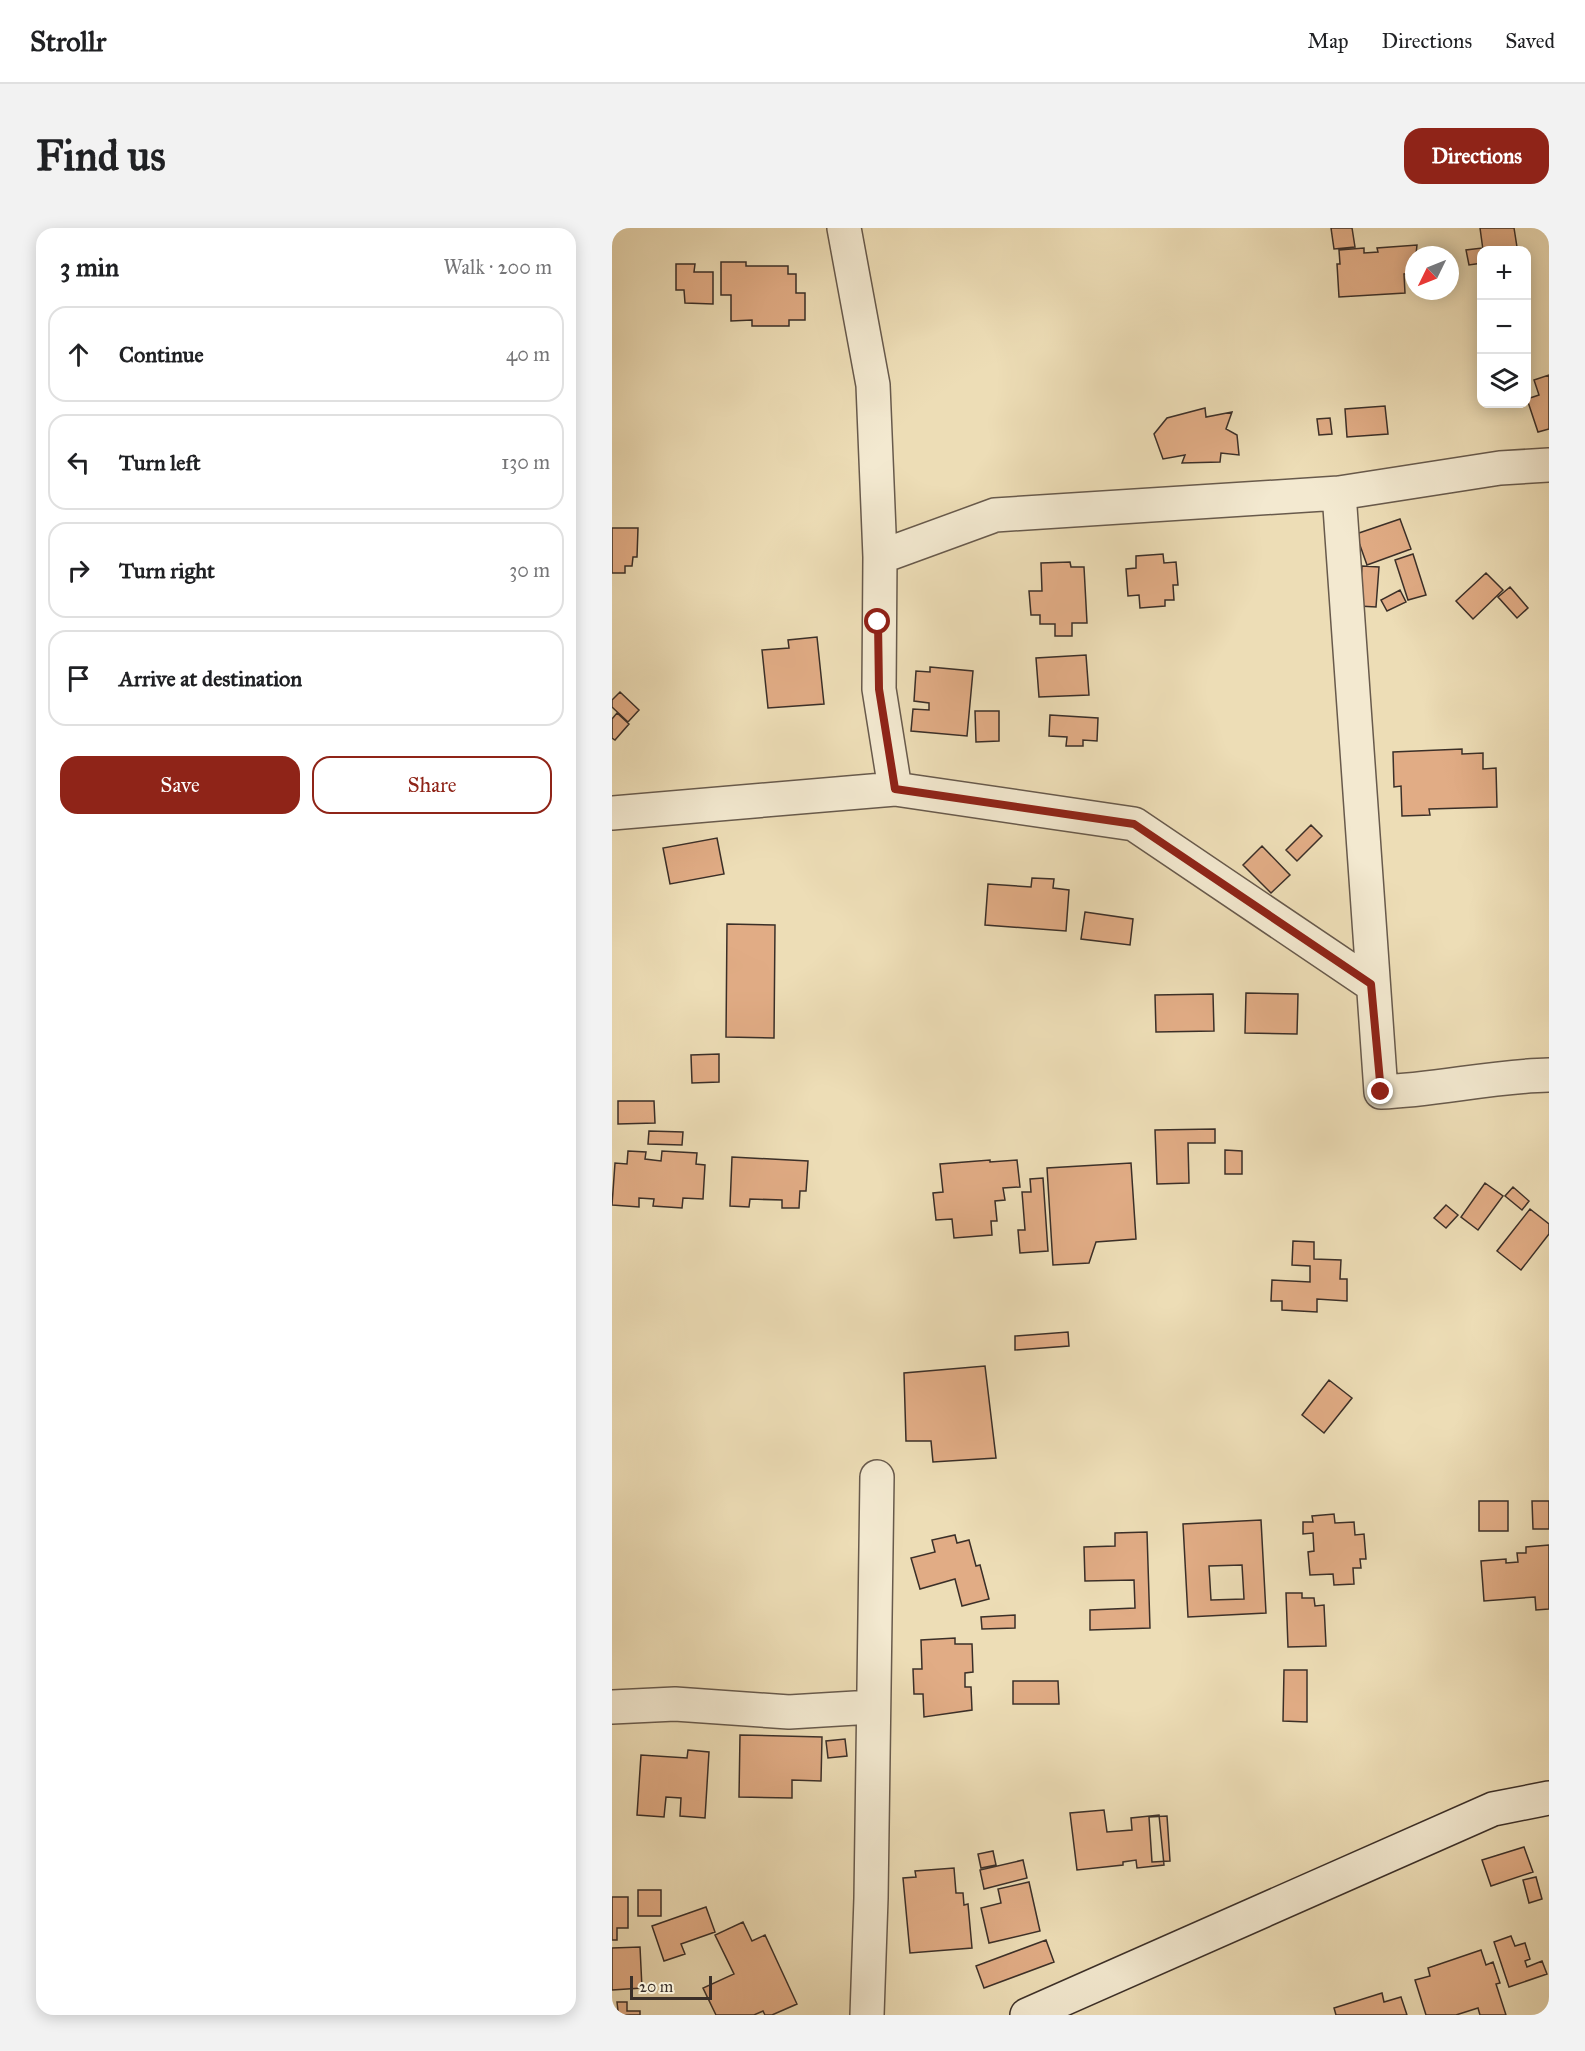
<!DOCTYPE html>
<html lang="en">
<head>
<meta charset="utf-8">
<style>
  :root { --surface:#fff; --page:#f2f2f2; --text:#202124; --muted:#757577; --line:#e0e0e0; --accent:#8f2418 }
  body { margin:0; font-family:"IM FELL Great Primer",serif; background:var(--page); color:var(--text) }
  .controls { position:absolute; right:18px; top:18px; display:grid; overflow:hidden; border-radius:12px; box-shadow:0 3px 15px #0003 }
  .controls button { width:54px; height:54px; display:grid; place-items:center; padding:0; border:0; border-bottom:2px solid var(--line); background:var(--surface); color:var(--text); font:30px sans-serif }
  .compass { position:absolute; left:793px; top:18px; width:54px; height:54px; border-radius:50%; background:var(--surface); box-shadow:0 3px 15px #0003; rotate:227deg }
  .scale { position:absolute; left:18px; bottom:15px; width:82px; box-sizing:border-box; padding-left:6px; border:3px solid #3b2f28; border-top:0; font-size:16px; line-height:21px; white-space:nowrap; color:#3b2f28; -webkit-text-stroke:4px #f3e9d0; paint-order:stroke }
  .stop { position:absolute; width:18px; height:18px; margin:-14px; border:4px solid #8f2418; border-radius:50%; background:#fff }
  .stop.end { background:#8f2418; border-color:#fff; box-shadow:0 2px 6px #0008 }
  .list { margin:0; padding:0; list-style:none }
  h2 { display:flex; justify-content:space-between; align-items:center; height:78px; margin:0; padding:0 24px; font-size:26px }
  h2 small { font-size:20px; font-weight:400; color:var(--muted) }
  .list li { display:grid; grid-template-columns:39px 1fr auto; gap:18px; align-items:center; box-sizing:border-box; height:96px; margin:0 12px 12px; padding:0 12px; border:2px solid var(--line); border-radius:18px }
  .list b { display:block; font-size:22px; white-space:nowrap }
  .list em { font-size:20px; font-style:normal; color:var(--muted) }
  .actions { display:flex; gap:12px; padding:18px 24px }
  .actions a { flex:1; padding:14px 0; border:2px solid var(--accent); border-radius:18px; text-align:center; font-size:21px; color:var(--accent) }
  .actions .main { background:var(--accent); color:#fff }
  .icon { flex:none; width:33px; height:33px; fill:none; stroke:currentColor; stroke-width:2; stroke-linecap:round; stroke-linejoin:round }
  .map { position:relative; flex:none; width:937px; height:1787px; overflow:hidden; border-radius:18px }
  header { display:flex; align-items:center; gap:36px; box-sizing:border-box; height:84px; padding:0 30px; background:var(--surface); border-bottom:2px solid var(--line) }
  header strong { font-size:28px }
  nav { display:flex; gap:33px; margin-inline-start:auto; font-size:21px }
  .intro { display:flex; align-items:center; justify-content:space-between; box-sizing:border-box; height:144px; padding:0 36px }
  h1 { margin:0; font-size:42px }
  .button { padding:15px 27px; border-radius:18px; background:var(--accent); color:#fff; font-size:21px; font-weight:700 }
  main { display:flex; gap:36px; padding:0 36px }
  aside { flex:1; background:var(--surface); border-radius:18px; box-shadow:0 3px 15px #0003 }
  .map>svg:first-child { display:block }
</style>
</head>
<body>
<header>
<strong>Strollr</strong>
<nav><a>Map</a><a>Directions</a><a>Saved</a></nav>
</header>
<div class="intro"><h1>Find us</h1><a class="button">Directions</a></div>
<main>
<aside>
<h2>3 min<small>Walk · 200 m</small></h2>
<ul class="list">
<li><svg class="icon" aria-label="ahead" viewBox="0 0 24 24"><path d="M12 20V5M6 11l6-6 6 6"/></svg><div><b>Continue</b></div><em>40 m</em></li>
<li><svg class="icon" aria-label="left" viewBox="0 0 24 24"><path d="M17 20v-9H6M10 6l-5 5 5 5"/></svg><div><b>Turn left</b></div><em>130 m</em></li>
<li><svg class="icon" aria-label="right" viewBox="0 0 24 24"><path d="M7 20v-9h11M14 6l5 5-5 5"/></svg><div><b>Turn right</b></div><em>30 m</em></li>
<li><svg class="icon" aria-label="arrive" viewBox="0 0 24 24"><path d="M6 21V4h12l-3 4 3 4H6"/></svg><div><b>Arrive at destination</b></div></li>
</ul>
<div class="actions"><a class="main">Save</a><a>Share</a></div>
</aside>
<div class="map">
<svg width="937" height="1787" viewBox="0 0 937 1787">
  <rect width="100%" height="100%" fill="#edddb6"/>
  <filter id="stains"><feTurbulence type="fractalNoise" baseFrequency=".00333" numOctaves="4"/><feColorMatrix values="0 0 0 0 .2 0 0 0 0 .09 0 0 0 0 .02 0 0 0 .5 -.17"/></filter>
  <radialGradient id="worn" r=".72"><stop offset=".6" stop-color="#630" stop-opacity="0"/><stop offset="1" stop-color="#630" stop-opacity=".3"/></radialGradient>
  <path fill="#e1ac85" stroke="#3b2f28" stroke-width="1.5" fill-rule="evenodd" d="M 719,0 L 740,0 L 743,19 L 722,21 Z
    M 868,0 L 902,0 L 905,19 L 871,22 Z
    M 805,17 L 802,45 L 792,46 L 793,65 L 727,69 L 725,36 L 728,36 L 727,22 L 752,20 L 752,25 L 766,24 L 765,20 Z
    M 870,20 L 870,35 L 857,37 L 854,22 Z
    M 109,34 L 134,34 L 134,38 L 176,38 L 176,46 L 184,46 L 184,65 L 193,65 L 193,92 L 177,92 L 177,98 L 140,98 L 140,92 L 119,93 L 119,67 L 109,67 Z
    M 64,36 L 83,36 L 82,44 L 101,44 L 101,76 L 73,75 L 72,62 L 64,62 Z
    M 937,147 L 937,201 L 926,204 L 915,171 L 927,167 L 922,152 Z
    M 773,178 L 776,206 L 735,209 L 733,181 Z
    M 593,180 L 594,189 L 620,184 L 614,201 L 625,207 L 627,227 L 609,225 L 608,234 L 570,235 L 573,227 L 551,231 L 542,206 L 555,190 Z
    M 718,190 L 720,206 L 707,207 L 705,191 Z
    M 788,291 L 799,321 L 755,337 L 744,306 Z
    M 0,300 L 26,300 L 25,329 L 21,329 L 20,338 L 13,338 L 13,345 L 0,345 Z
    M 551,326 L 552,335 L 564,334 L 566,357 L 561,357 L 562,372 L 553,372 L 553,378 L 528,380 L 527,367 L 516,368 L 514,341 L 524,340 L 524,328 Z
    M 801,326 L 814,367 L 796,372 L 783,332 Z
    M 458,334 L 459,339 L 472,339 L 475,395 L 460,395 L 460,408 L 443,408 L 443,396 L 428,396 L 428,387 L 419,387 L 417,363 L 430,363 L 429,335 Z
    M 750,338 L 767,339 L 764,379 L 747,378 Z
    M 874,345 L 891,362 L 861,391 L 844,373 Z
    M 898,359 L 916,380 L 905,390 L 886,369 Z
    M 788,362 L 794,374 L 775,383 L 769,372 Z
    M 205,409 L 212,476 L 156,480 L 150,422 L 177,420 L 176,412 Z
    M 474,427 L 477,467 L 427,469 L 424,430 Z
    M 318,439 L 361,443 L 355,508 L 299,503 L 301,481 L 317,482 L 317,475 L 302,473 L 304,443 L 318,444 Z
    M 8,464 L 27,482 L 16,494 L 0,479 L 0,472 Z
    M 363,483 L 387,483 L 387,513 L 364,514 Z
    M 5,485 L 17,496 L 3,512 L 0,510 L 0,491 Z
    M 438,487 L 486,490 L 485,513 L 471,512 L 471,518 L 454,518 L 455,509 L 437,508 Z
    M 850,521 L 850,526 L 871,525 L 871,541 L 884,540 L 885,579 L 817,581 L 818,587 L 790,588 L 789,558 L 782,559 L 781,524 Z
    M 699,597 L 710,608 L 685,633 L 674,622 Z
    M 105,610 L 112,646 L 58,656 L 51,620 Z
    M 650,618 L 678,647 L 659,665 L 631,637 Z
    M 420,650 L 442,651 L 441,660 L 457,662 L 454,703 L 373,697 L 376,656 L 419,659 Z
    M 473,684 L 521,691 L 518,717 L 469,711 Z
    M 115,696 L 163,697 L 162,810 L 114,809 Z
    M 634,765 L 686,766 L 685,806 L 633,805 Z
    M 601,766 L 602,803 L 544,804 L 543,767 Z
    M 107,826 L 107,854 L 80,855 L 79,827 Z
    M 6,873 L 42,873 L 43,895 L 6,896 Z
    M 603,901 L 603,915 L 576,915 L 577,955 L 545,956 L 543,902 Z
    M 37,903 L 71,904 L 70,917 L 36,916 Z
    M 613,922 L 630,923 L 630,946 L 613,946 Z
    M 16,923 L 34,924 L 33,931 L 49,933 L 50,923 L 85,925 L 84,936 L 93,937 L 91,971 L 71,970 L 70,980 L 41,978 L 42,971 L 27,970 L 27,979 L 0,977 L 3,935 L 15,936 Z
    M 120,929 L 196,933 L 194,963 L 188,963 L 187,980 L 170,980 L 170,972 L 138,971 L 137,979 L 118,978 Z
    M 378,932 L 378,934 L 405,932 L 408,959 L 391,960 L 393,972 L 383,973 L 385,993 L 379,993 L 380,1007 L 342,1010 L 340,991 L 324,992 L 321,965 L 331,964 L 328,936 Z
    M 519,935 L 524,1011 L 484,1014 L 477,1035 L 441,1037 L 435,940 Z
    M 431,950 L 436,1023 L 408,1025 L 406,1002 L 413,1002 L 410,964 L 419,964 L 418,951 Z
    M 873,955 L 891,968 L 866,1002 L 849,989 Z
    M 901,959 L 917,973 L 910,982 L 893,968 Z
    M 834,977 L 846,987 L 834,1000 L 822,990 Z
    M 918,981 L 937,996 L 937,1006 L 909,1042 L 885,1023 Z
    M 681,1013 L 702,1014 L 702,1031 L 729,1032 L 728,1051 L 735,1051 L 735,1073 L 705,1071 L 705,1084 L 670,1082 L 670,1073 L 659,1073 L 660,1052 L 698,1054 L 698,1038 L 680,1037 Z
    M 456,1104 L 457,1118 L 403,1122 L 403,1108 Z
    M 373,1138 L 384,1230 L 321,1234 L 319,1213 L 294,1213 L 292,1145 Z
    M 717,1152 L 740,1170 L 712,1205 L 690,1187 Z
    M 867,1273 L 896,1273 L 896,1303 L 867,1303 Z
    M 920,1273 L 937,1273 L 937,1301 L 921,1301 Z
    M 722,1286 L 723,1295 L 742,1294 L 743,1307 L 752,1306 L 754,1331 L 748,1331 L 749,1340 L 741,1340 L 742,1356 L 722,1357 L 721,1346 L 698,1347 L 696,1324 L 702,1323 L 701,1305 L 691,1306 L 691,1294 L 701,1294 L 700,1288 Z
    M 649,1292 L 654,1385 L 576,1389 L 571,1296 ZM 630,1337 L 632,1371 L 599,1372 L 597,1338 Z
    M 535,1304 L 538,1400 L 478,1402 L 478,1382 L 523,1380 L 522,1352 L 473,1353 L 472,1319 L 503,1318 L 503,1305 Z
    M 343,1307 L 345,1315 L 357,1312 L 364,1338 L 368,1337 L 377,1371 L 350,1378 L 343,1351 L 308,1361 L 299,1330 L 323,1324 L 320,1312 Z
    M 937,1317 L 937,1381 L 924,1382 L 923,1369 L 872,1373 L 869,1333 L 894,1331 L 894,1335 L 906,1334 L 905,1325 L 914,1325 L 914,1319 Z
    M 674,1365 L 690,1365 L 690,1370 L 702,1370 L 703,1378 L 712,1377 L 714,1418 L 676,1419 Z
    M 403,1387 L 403,1400 L 370,1401 L 369,1389 Z
    M 343,1410 L 343,1416 L 360,1416 L 361,1444 L 353,1445 L 353,1459 L 359,1459 L 360,1482 L 312,1489 L 311,1466 L 302,1466 L 301,1441 L 310,1441 L 309,1412 Z
    M 672,1442 L 695,1442 L 695,1494 L 671,1493 Z
    M 401,1453 L 446,1453 L 447,1476 L 401,1476 Z
    M 128,1507 L 210,1509 L 209,1553 L 180,1552 L 180,1570 L 127,1569 Z
    M 233,1511 L 235,1528 L 216,1530 L 214,1513 Z
    M 76,1522 L 97,1524 L 93,1590 L 68,1588 L 69,1570 L 54,1569 L 52,1589 L 25,1587 L 29,1527 L 75,1530 Z
    M 492,1582 L 495,1604 L 520,1602 L 519,1590 L 547,1587 L 552,1637 L 525,1640 L 524,1632 L 511,1634 L 511,1637 L 465,1642 L 458,1585 Z
    M 555,1588 L 558,1633 L 540,1634 L 537,1589 Z
    M 912,1619 L 921,1644 L 879,1658 L 870,1632 Z
    M 381,1623 L 384,1637 L 369,1640 L 366,1626 Z
    M 411,1632 L 415,1650 L 372,1661 L 368,1642 Z
    M 342,1640 L 344,1665 L 351,1665 L 352,1677 L 356,1676 L 360,1720 L 298,1725 L 291,1650 L 304,1649 L 303,1643 Z
    M 924,1649 L 930,1671 L 917,1675 L 911,1652 Z
    M 417,1654 L 428,1703 L 377,1715 L 369,1680 L 389,1675 L 386,1661 Z
    M 26,1662 L 49,1662 L 49,1688 L 26,1688 Z
    M 0,1669 L 16,1669 L 16,1700 L 5,1700 L 5,1712 L 0,1712 Z
    M 94,1679 L 103,1704 L 69,1716 L 73,1726 L 52,1733 L 40,1698 Z
    M 131,1694 L 140,1713 L 153,1707 L 185,1776 L 160,1787 L 153,1787 L 151,1783 L 142,1787 L 104,1787 L 91,1760 L 122,1746 L 103,1707 Z
    M 899,1708 L 903,1718 L 913,1715 L 918,1731 L 913,1733 L 915,1739 L 930,1733 L 935,1746 L 897,1759 L 882,1714 Z
    M 434,1712 L 442,1734 L 372,1760 L 364,1738 Z
    M 28,1719 L 30,1760 L 0,1762 L 0,1720 Z
    M 869,1722 L 874,1737 L 881,1734 L 888,1755 L 884,1756 L 894,1787 L 868,1787 L 866,1780 L 844,1787 L 814,1787 L 803,1752 L 818,1748 L 816,1740 Z
    M 770,1765 L 772,1774 L 789,1769 L 795,1787 L 724,1787 L 722,1780 Z
    M 5,1774 L 15,1774 L 15,1783 L 28,1783 L 28,1787 L 0,1787 L 0,1784 L 6,1783 Z"/>
  <g fill="none" stroke-linecap="round" stroke-linejoin="round">
    <g stroke="#685a4c" stroke-width="36">
      <path id="street" d="M 232,0 L 261,157 L 268,329
        M 727,265 L 769,864 C 825,862 880,848 937,847
        M 0,585 L 283,561
        M 759,756 L 522,596 L 283,561 L 267,461 L 268,329 L 383,287 L 727,265 L 888,240 L 937,237
        M 0,1479 L 63,1476 L 177,1484 L 260,1479
        M 255,1787 L 259,1670 L 265,1249"/>
    </g>
    <g stroke="#3b2f28" stroke-width="36">
      <path id="secondary" d="M 415,1787 L 881,1581 L 937,1570"/>
    </g>
    <use href="#street" stroke="#f3e9d0" stroke-width="33"/>
    <use href="#secondary" stroke="#f3e9d0" stroke-width="33"/>
  </g>
  <g fill="none" stroke-linecap="round" stroke-linejoin="round">
    <path stroke="#8f2418" stroke-width="8" d="M 266,394 L 267,461 L 283,561 L 522,596 L 759,756 L 769,864"/>
  </g>
  <rect width="100%" height="100%" filter="url(#stains)"/>
  <rect width="100%" height="100%" fill="url(#worn)"/>
</svg>
<div class="controls">
<button>+</button>
<button>−</button>
<button><svg class="icon" aria-label="layers" viewBox="0 0 24 24"><path d="M12 4l9 5-9 5-9-5zM3 14l9 5 9-5"/></svg></button>
</div>
<svg class="compass" viewBox="-18 -18 36 36"><path d="M0-13l5 13h-10z" fill="#e53935"/><path d="M0 13l5-13h-10z" fill="#757577"/></svg>
<div class="scale">20 m</div>
<div class="stop" style="left:266px;top:394px"></div>
<div class="stop end" style="left:769px;top:864px"></div>
</div>
</main>
</body>
</html>
